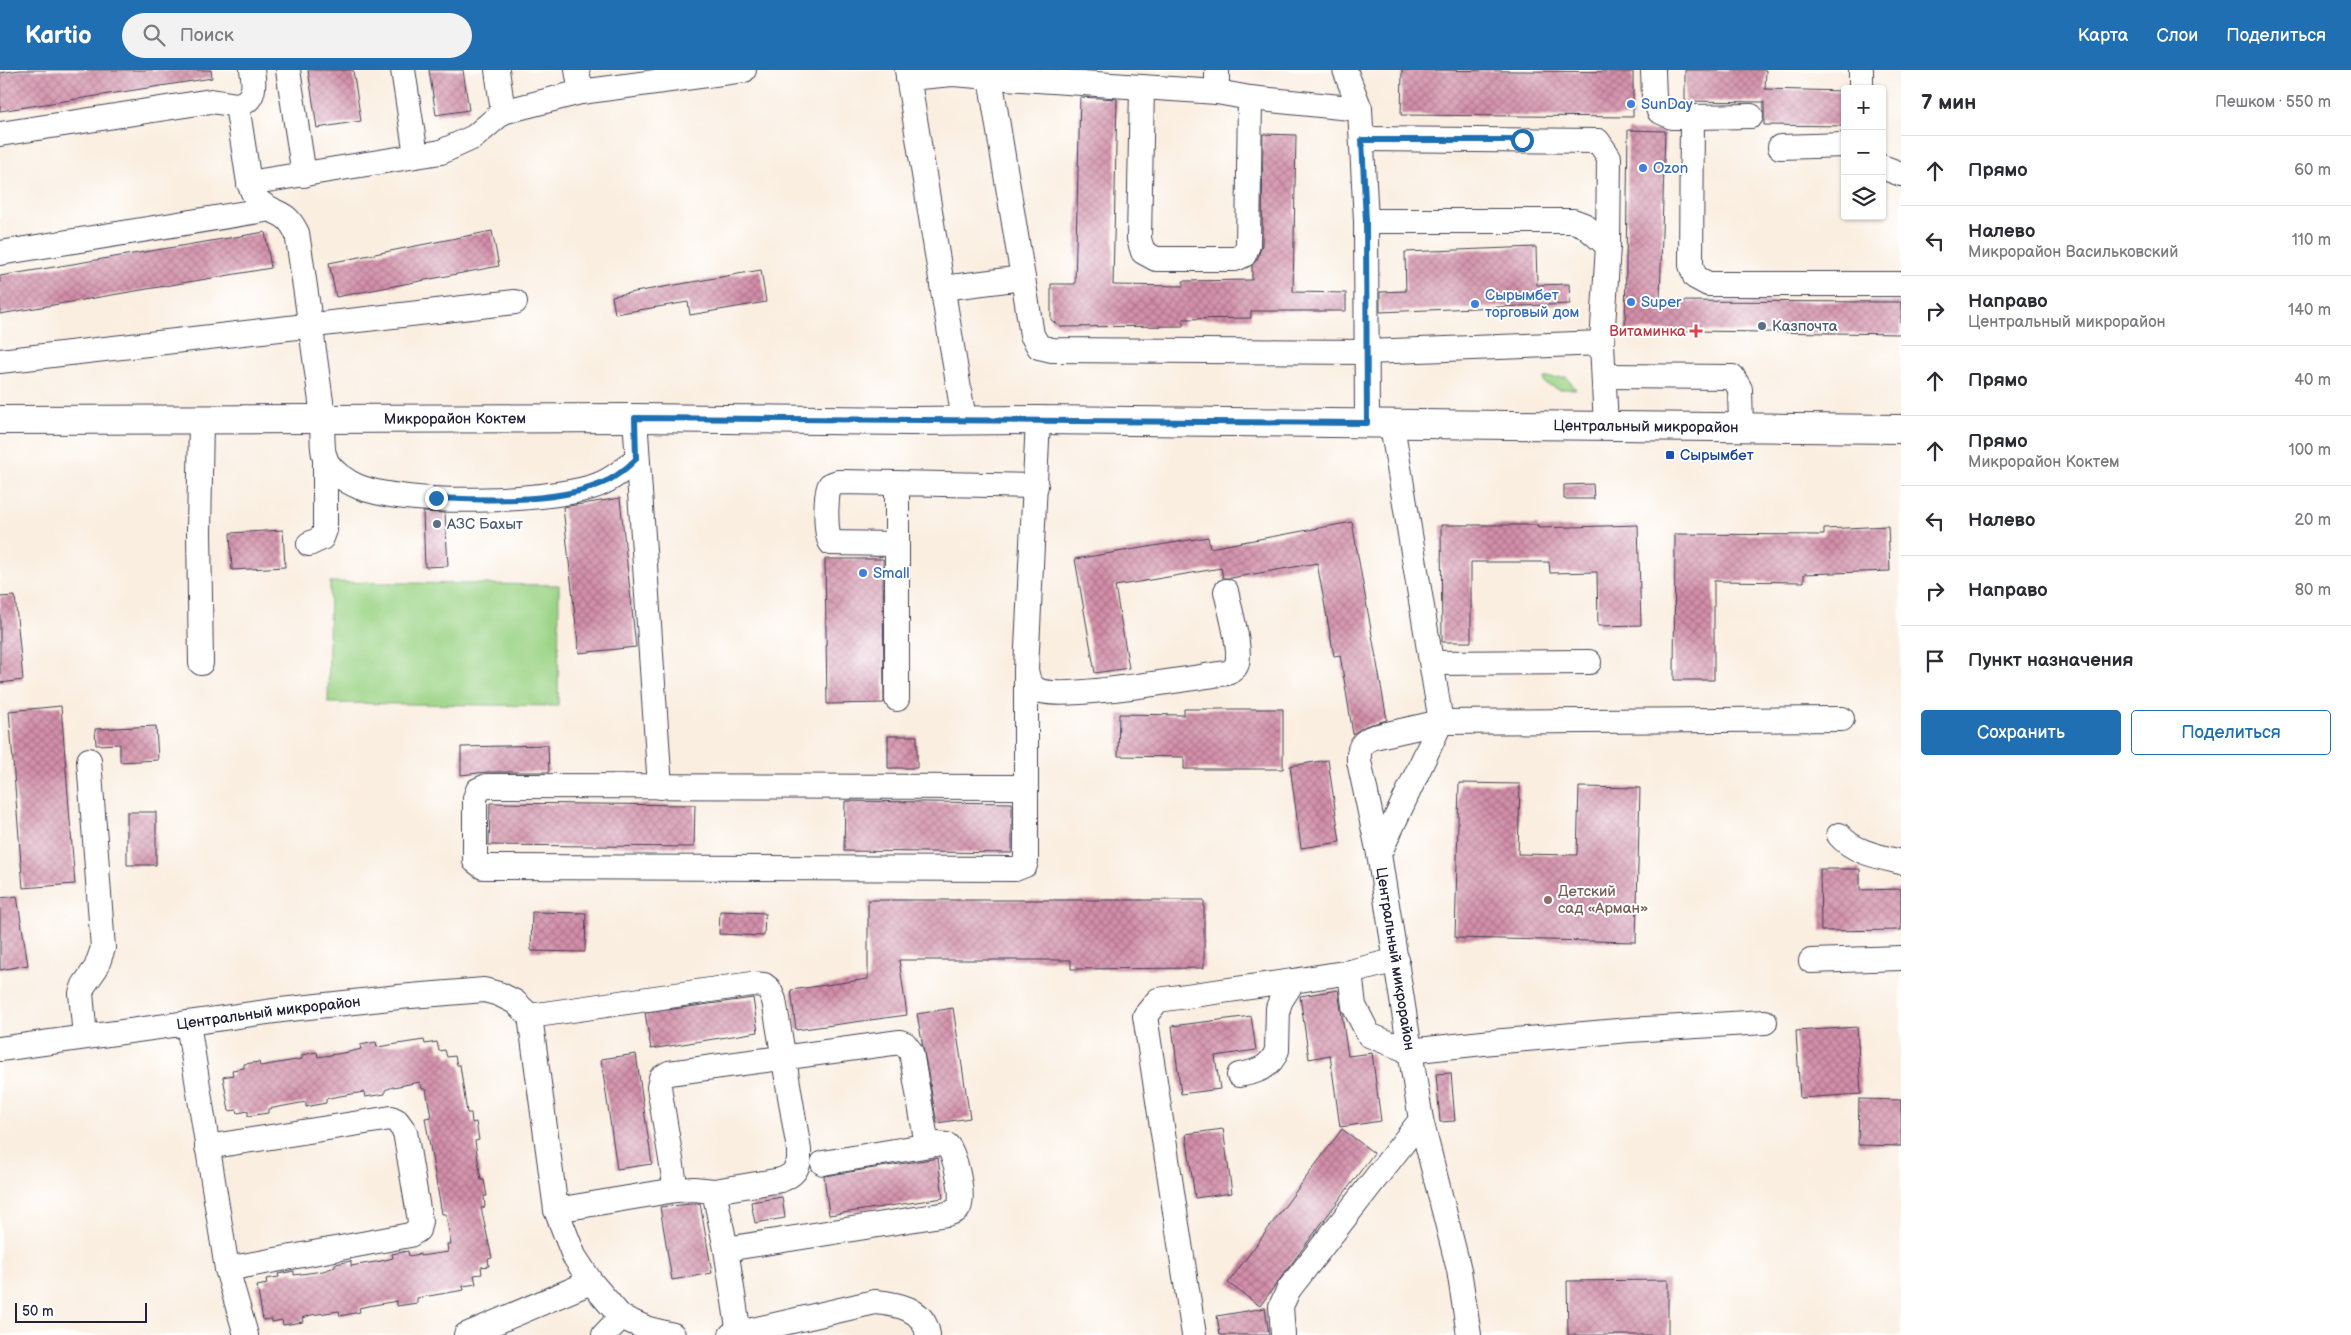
<!DOCTYPE html>
<html lang="ru">
<head>
<meta charset="utf-8">
<style>
  :root { --surface:#fff; --page:#f2f2f3; --text:#2b2b33; --muted:#7c7c81; --line:#e1e1e2; --accent:#1f6fb2 }
  body { margin:0; font-family:"Balsamiq Sans",sans-serif; background:var(--page); color:var(--text) }
  .controls { position:absolute; right:15px; top:15px; display:grid; overflow:hidden; border-radius:5px; box-shadow:0 1px 4px #0004 }
  .controls button { width:45px; height:45px; display:grid; place-items:center; padding:0; border:0; border-bottom:1px solid var(--line); background:var(--surface); color:var(--text); font:25px sans-serif }
  .scale { position:absolute; left:15px; bottom:12px; width:132px; box-sizing:border-box; padding-left:5px; border:2px solid #22223b; border-top:0; font-size:14px; line-height:18px; white-space:nowrap; color:#22223b; -webkit-text-stroke:4px #fff; paint-order:stroke }
  .stop { position:absolute; width:15px; height:15px; margin:-11px; border:4px solid #1f6fb2; border-radius:50%; background:#fff }
  .stop.end { background:#1f6fb2; border-color:#fff; box-shadow:0 1px 5px #0008 }
  .list { margin:0; padding:0; list-style:none }
  h2 { display:flex; justify-content:space-between; align-items:center; height:65px; margin:0; padding:0 20px; font-size:21px }
  h2 small { font-size:16px; font-weight:400; color:var(--muted) }
  .list li { display:grid; grid-template-columns:32px 1fr auto; gap:15px; align-items:center; box-sizing:border-box; height:70px; padding:0 20px; border-top:1px solid var(--line) }
  .list b { display:block; font-size:19px; white-space:nowrap }
  .list p { margin:0; font-size:16px; white-space:nowrap; color:var(--muted) }
  .list em { font-size:16px; font-style:normal; color:var(--muted) }
  .actions { display:flex; gap:10px; padding:15px 20px }
  .actions a { flex:1; padding:11px 0; border:1px solid var(--accent); border-radius:5px; text-align:center; font-size:18px; color:var(--accent) }
  .actions .main { background:var(--accent); color:#fff }
  .icon { flex:none; width:28px; height:28px; fill:none; stroke:currentColor; stroke-width:2; stroke-linecap:round; stroke-linejoin:round }
  .map { position:relative; flex:none; width:1901px; height:1265px; overflow:hidden }
  header { display:flex; align-items:center; gap:30px; box-sizing:border-box; height:70px; padding:0 25px; background:var(--accent); color:#fff }
  header strong { font-size:24px }
  nav { display:flex; gap:28px; margin-inline-start:auto; font-size:18px }
  .search { width:350px; height:45px; background:var(--page); display:flex; align-items:center; gap:12px; box-sizing:border-box; padding:0 18px; border-radius:28px; color:var(--muted); font-size:19px }
  main { display:flex }
  aside { flex:1; background:var(--surface) }
  .map>svg:first-child { display:block }
</style>
</head>
<body>
<header>
<strong>Kartio</strong>
<div class="search"><svg class="icon" aria-label="search" viewBox="0 0 24 24"><circle cx="10" cy="10" r="6"/><path d="M15 15l6 6"/></svg>Поиск</div>
<nav><a>Карта</a><a>Слои</a><a>Поделиться</a></nav>
</header>
<main>
<div class="map">
<svg width="1901" height="1265" viewBox="0 0 1901 1265">
  <defs>
    <pattern id="building-cross-hatch" width="8" height="8" patternUnits="userSpaceOnUse" patternTransform="scale(1.25)"><rect width="8" height="8" fill="#d38fa9"/><path d="M0 0l8 8M0 8l8-8" fill="none" stroke="#ab748b"/></pattern>
  </defs>
  <rect width="100%" height="100%" fill="#fff"/>
  <filter id="ink" filterUnits="userSpaceOnUse"><feTurbulence type="fractalNoise" baseFrequency=".02" numOctaves="2"/><feDisplacementMap in="SourceGraphic" scale="10" xChannelSelector="R" yChannelSelector="G"/><feConvolveMatrix kernelMatrix="1 2 1 2 8 2 1 2 1" color-interpolation-filters="sRGB"/></filter>
  <filter id="wash" filterUnits="userSpaceOnUse"><feTurbulence type="fractalNoise" baseFrequency=".0096" numOctaves="4" result="noise"/><feDisplacementMap in="SourceGraphic" scale="20" xChannelSelector="R" yChannelSelector="G"/><feGaussianBlur stdDeviation="1.12" result="paint"/><feColorMatrix in="noise" values="0 0 0 0 0 0 0 0 0 0 0 0 0 0 0 0 0 1.4 0 .05"/><feComposite in="paint" operator="in"/></filter>
  <g filter="url(#wash)">
    <rect width="100%" height="100%" fill="#faeee0"/>
    <path fill="#9cd486" stroke="#5f7b60" d="M 1567,307 L 1576,319 L 1559,319 L 1544,313 L 1544,308 Z
      M 330,512 L 559,515 L 558,636 L 328,633 Z"/>
    <g id="blocks">
      <path fill="url(#building-cross-hatch)" d="M 20,0 L 211,0 L 212,8 L 0,41 L 0,3 Z
        M 308,0 L 353,0 L 361,51 L 317,58 Z
        M 429,0 L 463,0 L 469,40 L 436,45 Z
        M 1402,0 L 1633,2 L 1633,47 L 1401,45 Z
        M 1685,0 L 1766,0 L 1765,19 L 1845,21 L 1845,56 L 1764,55 L 1764,32 L 1685,31 Z
        M 1080,27 L 1117,29 L 1113,215 L 1183,216 L 1183,211 L 1252,210 L 1252,195 L 1257,190 L 1262,175 L 1263,64 L 1296,65 L 1293,222 L 1346,223 L 1346,241 L 1251,241 L 1251,248 L 1183,249 L 1183,256 L 1061,257 L 1051,250 L 1051,214 L 1075,214 Z
        M 1628,60 L 1665,61 L 1660,231 L 1901,232 L 1901,264 L 1625,260 Z
        M 492,161 L 499,196 L 336,227 L 329,193 Z
        M 265,162 L 271,198 L 0,244 L 0,206 Z
        M 1536,177 L 1537,215 L 1569,214 L 1570,234 L 1380,242 L 1380,222 L 1406,221 L 1405,182 Z
        M 761,200 L 766,232 L 690,245 L 688,232 L 615,244 L 612,226 Z
        M 1593,414 L 1594,429 L 1564,429 L 1564,415 Z
        M 620,428 L 636,577 L 579,583 L 563,437 Z
        M 423,442 L 445,443 L 448,496 L 425,497 Z
        M 1352,452 L 1387,650 L 1365,656 L 1353,664 L 1340,585 L 1334,586 L 1317,493 L 1231,508 L 1223,508 L 1221,498 L 1115,516 L 1129,598 L 1095,603 L 1075,489 L 1208,467 L 1210,478 Z
        M 1441,455 L 1538,455 L 1538,458 L 1638,455 L 1641,555 L 1598,556 L 1597,502 L 1550,503 L 1549,492 L 1471,492 L 1471,572 L 1442,572 Z
        M 1888,456 L 1890,501 L 1804,504 L 1804,512 L 1714,511 L 1714,610 L 1674,610 L 1675,464 L 1824,465 L 1824,459 Z
        M 283,460 L 285,497 L 232,500 L 230,463 Z
        M 825,489 L 883,489 L 884,633 L 827,634 Z
        M 15,526 L 23,610 L 0,613 L 0,527 Z
        M 61,636 L 75,814 L 23,818 L 9,641 Z
        M 1184,639 L 1283,639 L 1283,699 L 1184,699 L 1184,687 L 1118,686 L 1119,644 L 1184,645 Z
        M 156,656 L 158,690 L 120,692 L 120,674 L 96,675 L 95,659 Z
        M 888,666 L 917,666 L 917,698 L 888,698 Z
        M 548,675 L 549,702 L 487,702 L 461,705 L 461,677 Z
        M 1328,690 L 1340,772 L 1301,778 L 1290,696 Z
        M 1459,713 L 1520,714 L 1518,784 L 1577,785 L 1579,717 L 1640,718 L 1636,872 L 1455,868 Z
        M 845,731 L 1012,733 L 1012,783 L 844,781 Z
        M 490,733 L 695,735 L 694,777 L 489,775 Z
        M 127,742 L 156,742 L 156,795 L 127,795 Z
        M 1820,799 L 1860,799 L 1860,820 L 1901,819 L 1901,860 L 1821,861 Z
        M 17,826 L 28,895 L 0,900 L 0,828 Z
        M 868,830 L 1204,830 L 1204,898 L 1071,899 L 1071,890 L 899,890 L 907,945 L 796,960 L 791,920 L 868,909 Z
        M 720,841 L 765,843 L 764,866 L 719,864 Z
        M 532,842 L 586,843 L 585,882 L 531,881 Z
        M 1338,920 L 1348,986 L 1372,983 L 1381,1051 L 1340,1057 L 1330,985 L 1309,989 L 1300,926 Z
        M 753,928 L 758,962 L 651,979 L 645,943 Z
        M 953,938 L 970,1048 L 937,1053 L 917,944 Z
        M 1251,946 L 1256,980 L 1215,986 L 1220,1019 L 1181,1024 L 1172,956 Z
        M 1857,957 L 1861,1024 L 1800,1028 L 1796,961 Z
        M 424,970 L 425,974 L 437,972 L 439,981 L 445,980 L 447,987 L 455,986 L 457,995 L 460,995 L 467,1043 L 471,1043 L 472,1053 L 476,1052 L 479,1070 L 475,1071 L 481,1110 L 484,1110 L 487,1126 L 484,1126 L 485,1137 L 481,1138 L 492,1188 L 488,1189 L 489,1196 L 481,1197 L 482,1204 L 474,1205 L 476,1214 L 463,1216 L 464,1220 L 417,1228 L 417,1233 L 397,1236 L 397,1231 L 368,1236 L 359,1238 L 360,1242 L 340,1246 L 339,1241 L 311,1245 L 302,1248 L 303,1252 L 283,1255 L 282,1250 L 272,1252 L 272,1249 L 263,1250 L 257,1216 L 267,1214 L 266,1209 L 279,1207 L 278,1204 L 294,1201 L 294,1205 L 323,1201 L 335,1197 L 335,1194 L 351,1191 L 351,1196 L 381,1191 L 393,1188 L 392,1184 L 408,1181 L 409,1186 L 420,1184 L 420,1186 L 448,1182 L 447,1174 L 451,1174 L 446,1144 L 442,1144 L 425,1048 L 431,1047 L 426,1019 L 422,1019 L 420,1012 L 393,1017 L 385,1020 L 385,1024 L 365,1027 L 364,1022 L 334,1027 L 326,1029 L 326,1033 L 306,1037 L 306,1032 L 268,1039 L 268,1043 L 248,1046 L 248,1041 L 238,1043 L 237,1040 L 229,1041 L 223,1007 L 233,1005 L 232,1000 L 244,998 L 244,994 L 259,992 L 260,996 L 302,989 L 302,985 L 317,982 L 318,987 L 349,982 L 361,979 L 360,975 L 376,972 L 377,977 Z
        M 636,984 L 652,1094 L 617,1099 L 601,989 Z
        M 1451,1003 L 1455,1051 L 1440,1052 L 1436,1004 Z
        M 1859,1029 L 1901,1030 L 1901,1076 L 1858,1075 Z
        M 1223,1059 L 1232,1123 L 1195,1128 L 1186,1064 Z
        M 1342,1059 L 1374,1083 L 1260,1236 L 1228,1213 Z
        M 938,1088 L 943,1128 L 829,1145 L 824,1106 Z
        M 782,1127 L 785,1148 L 755,1153 L 751,1132 Z
        M 700,1133 L 712,1203 L 672,1210 L 660,1137 Z
        M 1668,1210 L 1668,1265 L 1568,1265 L 1567,1211 Z
        M 1265,1238 L 1269,1265 L 1220,1265 L 1217,1246 Z"/>
    </g>
  </g>
  <g filter="url(#ink)">
    <use href="#blocks" fill-opacity="0" stroke="#424154" stroke-width="1"/>
    <g fill="none" stroke-linecap="round" stroke-linejoin="round">
      <g stroke="#424154" stroke-width="26">
        <g id="minor">
          <path d="M 288,0 L 304,105"/>
          <path d="M 403,0 L 416,85"/>
          <path d="M 497,0 L 503,42"/>
          <path d="M 577,0 L 581,22"/>
          <path d="M 907,0 L 964,350"/>
          <path d="M 1217,0 L 1217,22"/>
          <path d="M 1345,0 L 1360,39 L 1366,151 L 1367,353"/>
          <path d="M 1653,0 L 1654,28 L 1659,41 L 1672,47 L 1692,47 L 1691,195 L 1695,207 L 1708,214 L 1901,214"/>
          <path d="M 1861,0 L 1861,19"/>
          <path d="M 908,8 L 953,4 L 990,7 L 989,0"/>
          <path d="M 1142,17 L 1139,169 L 1143,182 L 1156,189 L 1235,189 L 1244,185 L 1248,175 L 1250,28"/>
          <path d="M 237,35 C 255,31 255,16 252,0"/>
          <path d="M 1692,47 L 1751,46"/>
          <path d="M 0,64 L 211,31 L 237,35 L 249,113 C 252,120 255,129 261,133 C 278,147 285,139 297,163 C 306,221 314,280 322,339 C 323,351 321,379 325,388 C 330,401 347,412 359,417 C 409,436 541,432 592,417 C 609,412 623,401 636,389"/>
          <path d="M 1362,69 L 1598,71 L 1609,87 L 1608,176 L 1602,273 L 1606,357"/>
          <path d="M 1780,77 L 1845,75"/>
          <path d="M 1882,97 L 1901,104"/>
          <path d="M 249,113 L 441,82 L 474,67 L 503,42 L 581,22 L 744,0"/>
          <path d="M 1366,151 L 1573,151 L 1584,155 L 1608,176"/>
          <path d="M 0,183 L 271,139"/>
          <path d="M 1023,208 L 1032,265 L 1039,277 L 1052,280 L 1366,282 L 1602,273"/>
          <path d="M 943,218 L 1023,208 L 990,7 L 1217,22 L 1250,28 L 1360,39"/>
          <path d="M 0,291 L 515,232"/>
          <path d="M 1604,306 L 1733,307 L 1740,319 L 1741,358"/>
          <path d="M 635,348 L 660,717"/>
          <path d="M 1038,350 L 1026,599 C 1027,606 1029,615 1036,619 C 1056,632 1196,607 1227,603 C 1231,601 1234,600 1236,596 C 1243,582 1229,537 1226,521"/>
          <path d="M 201,351 L 199,462 L 201,593"/>
          <path d="M 1392,355 L 1441,652 L 1842,649"/>
          <path d="M 309,474 L 322,468 L 325,460 L 325,387"/>
          <path d="M 895,474 L 831,473 C 825,467 825,424 830,415 L 838,412 L 897,413"/>
          <path d="M 1432,593 L 1589,592"/>
          <path d="M 1026,601 L 1026,717"/>
          <path d="M 897,629 L 897,413 L 1036,416"/>
          <path id="s1" d="M 1441,652 L 1379,784 L 1421,1050 L 1459,1200 L 1469,1265"/>
          <path d="M 487,716 L 1026,717 L 1026,791 L 1025,795 L 1015,799 L 483,797 L 475,791 L 475,728 L 478,720 Z"/>
          <path d="M 1839,765 C 1853,782 1880,787 1901,792"/>
          <path d="M 1379,784 L 1359,691 C 1358,678 1362,671 1374,667 L 1441,652"/>
          <path d="M 1811,891 L 1901,888"/>
          <path d="M 1350,902 L 1354,936 L 1369,965 L 1409,981 L 1492,972 L 1629,960 L 1765,952"/>
          <path d="M 530,946 L 752,914 L 764,915 L 769,919 L 774,930 L 799,1080 L 799,1091 C 796,1102 791,1106 781,1110 L 714,1121"/>
          <path d="M 530,946 L 556,1140 L 574,1186 L 591,1212 L 621,1247 L 648,1259 L 673,1265"/>
          <path d="M 188,953 L 227,1199 L 246,1265"/>
          <path d="M 85,967 L 81,923 L 84,915 L 96,898 L 103,878 L 89,690"/>
          <path id="s2" d="M 0,979 L 281,940 L 399,927 L 484,920 L 499,924 L 515,932 L 530,946"/>
          <path d="M 1239,1005 C 1256,1002 1271,998 1277,980 L 1278,938 L 1281,930 L 1293,911 L 1350,902 L 1397,890"/>
          <path d="M 207,1077 L 391,1048 L 397,1051 L 405,1062 L 420,1151 L 418,1160 L 410,1165 L 227,1199"/>
          <path d="M 676,1120 L 694,1119 L 714,1121 L 726,1179 L 739,1264"/>
          <path d="M 556,1140 L 676,1120 L 659,1017 L 661,1008 L 669,1003 L 900,972 L 905,974 L 911,982 L 927,1075"/>
          <path d="M 726,1179 L 947,1144 C 951,1143 955,1142 958,1139 C 966,1130 955,1083 947,1075 L 936,1074 L 823,1093"/>
          <path d="M 466,1265 L 591,1212"/>
          <path d="M 604,1265 L 621,1247"/>
          <path d="M 731,1265 L 875,1232 C 897,1234 924,1238 928,1265"/>
          <path d="M 1194,1265 L 1145,946 L 1158,930 L 1293,911"/>
          <path d="M 1283,1265 L 1281,1236 L 1289,1219 L 1421,1050"/>
        </g>
      </g>
      <g stroke="#424154" stroke-width="30">
        <g id="major">
          <path id="s3" d="M 0,350 L 635,348 L 910,351 L 1038,350 L 1901,359"/>
        </g>
      </g>
      <use href="#minor" stroke="#fff" stroke-width="24"/>
      <use href="#major" stroke="#fff" stroke-width="28"/>
    </g>
  </g>
  <g fill="none" stroke-linecap="round" stroke-linejoin="round" filter="url(#ink)">
    <path stroke="#1f6fb2" stroke-width="6" d="M 436,428 C 487,430 562,434 609,410 C 620,404 628,397 636,389 L 635,348 L 1367,353 L 1366,151 L 1362,70 L 1522,70"/>
  </g>
  <g fill="#3f7fe0" stroke="#fff" stroke-width="2">
    <circle cx="1631" cy="34" r="5"/>
    <circle cx="1643" cy="98" r="5"/>
    <circle cx="1631" cy="232" r="5"/>
    <circle cx="1475" cy="234" r="5"/>
    <circle cx="863" cy="503" r="5"/>
  </g>
  <g fill="#5c6f8a" stroke="#fff" stroke-width="2">
    <circle cx="1762" cy="256" r="5"/>
    <circle cx="437" cy="454" r="5"/>
  </g>
  <path fill="#e0444e" stroke="#fff" stroke-width="2" d="M1693.5 253.5h5v5h5v5h-5v5h-5v-5h-5v-5h5z"/>
  <rect fill="#1a4fb4" stroke="#fff" stroke-width="2" x="1665" y="380" width="10" height="10" rx="2.5"/>
  <circle fill="#8d6e63" stroke="#fff" stroke-width="2" cx="1548" cy="830" r="5"/>
  <g text-anchor="middle" stroke-width="4" stroke-linejoin="round" paint-order="stroke">
    <g font-size="15" fill="#366cbe" stroke="#fff" text-anchor="start">
      <text x="1641" y="39">SunDay</text>
      <text x="1653" y="103">Ozon</text>
      <text x="1485" y="230">Сырымбет<tspan x="1485" dy="17">торговый дом</tspan></text>
      <text x="1641" y="237">Super</text>
      <text x="873" y="508">Small</text>
    </g>
    <g font-size="15" fill="#4e5e75" stroke="#fff" text-anchor="start">
      <text x="1772" y="261">Казпочта</text>
      <text x="447" y="459">АЗС Бахыт</text>
    </g>
    <g font-size="15" fill="#be3a42" stroke="#fff" text-anchor="end">
      <text x="1686" y="266">Витаминка</text>
    </g>
    <g font-size="15" fill="#22223b" stroke="#fff">
      <text dy="5" stroke="none"><textPath href="#s3" startOffset="455">Микрорайон Коктем</textPath></text>
      <text dy="5" stroke="none"><textPath href="#s3" startOffset="1646">Центральный микрорайон</textPath></text>
      <text dy="5" stroke="none"><textPath href="#s1" startOffset="252">Центральный микрорайон</textPath></text>
      <text dy="5" stroke="none"><textPath href="#s2" startOffset="271">Центральный микрорайон</textPath></text>
    </g>
    <g font-size="15" fill="#164399" stroke="#fff" text-anchor="start">
      <text x="1680" y="390">Сырымбет</text>
    </g>
    <g font-size="15" fill="#785e54" stroke="#fff" text-anchor="start">
      <text x="1558" y="826">Детский<tspan x="1558" dy="17">сад «Арман»</tspan></text>
    </g>
  </g>
</svg>
<div class="controls">
<button>+</button>
<button>−</button>
<button><svg class="icon" aria-label="layers" viewBox="0 0 24 24"><path d="M12 4l9 5-9 5-9-5zM3 14l9 5 9-5"/></svg></button>
</div>
<div class="scale">50 m</div>
<div class="stop" style="left:1522px;top:70px"></div>
<div class="stop end" style="left:436px;top:428px"></div>
</div>
<aside>
<h2>7 мин<small>Пешком · 550 m</small></h2>
<ul class="list">
<li><svg class="icon" aria-label="ahead" viewBox="0 0 24 24"><path d="M12 20V5M6 11l6-6 6 6"/></svg><div><b>Прямо</b></div><em>60 m</em></li>
<li><svg class="icon" aria-label="left" viewBox="0 0 24 24"><path d="M17 20v-9H6M10 6l-5 5 5 5"/></svg><div><b>Налево</b><p>Микрорайон Васильковский</p></div><em>110 m</em></li>
<li><svg class="icon" aria-label="right" viewBox="0 0 24 24"><path d="M7 20v-9h11M14 6l5 5-5 5"/></svg><div><b>Направо</b><p>Центральный микрорайон</p></div><em>140 m</em></li>
<li><svg class="icon" aria-label="ahead" viewBox="0 0 24 24"><path d="M12 20V5M6 11l6-6 6 6"/></svg><div><b>Прямо</b></div><em>40 m</em></li>
<li><svg class="icon" aria-label="ahead" viewBox="0 0 24 24"><path d="M12 20V5M6 11l6-6 6 6"/></svg><div><b>Прямо</b><p>Микрорайон Коктем</p></div><em>100 m</em></li>
<li><svg class="icon" aria-label="left" viewBox="0 0 24 24"><path d="M17 20v-9H6M10 6l-5 5 5 5"/></svg><div><b>Налево</b></div><em>20 m</em></li>
<li><svg class="icon" aria-label="right" viewBox="0 0 24 24"><path d="M7 20v-9h11M14 6l5 5-5 5"/></svg><div><b>Направо</b></div><em>80 m</em></li>
<li><svg class="icon" aria-label="arrive" viewBox="0 0 24 24"><path d="M6 21V4h12l-3 4 3 4H6"/></svg><div><b>Пункт назначения</b></div></li>
</ul>
<div class="actions"><a class="main">Сохранить</a><a>Поделиться</a></div>
</aside>
</main>
</body>
</html>
